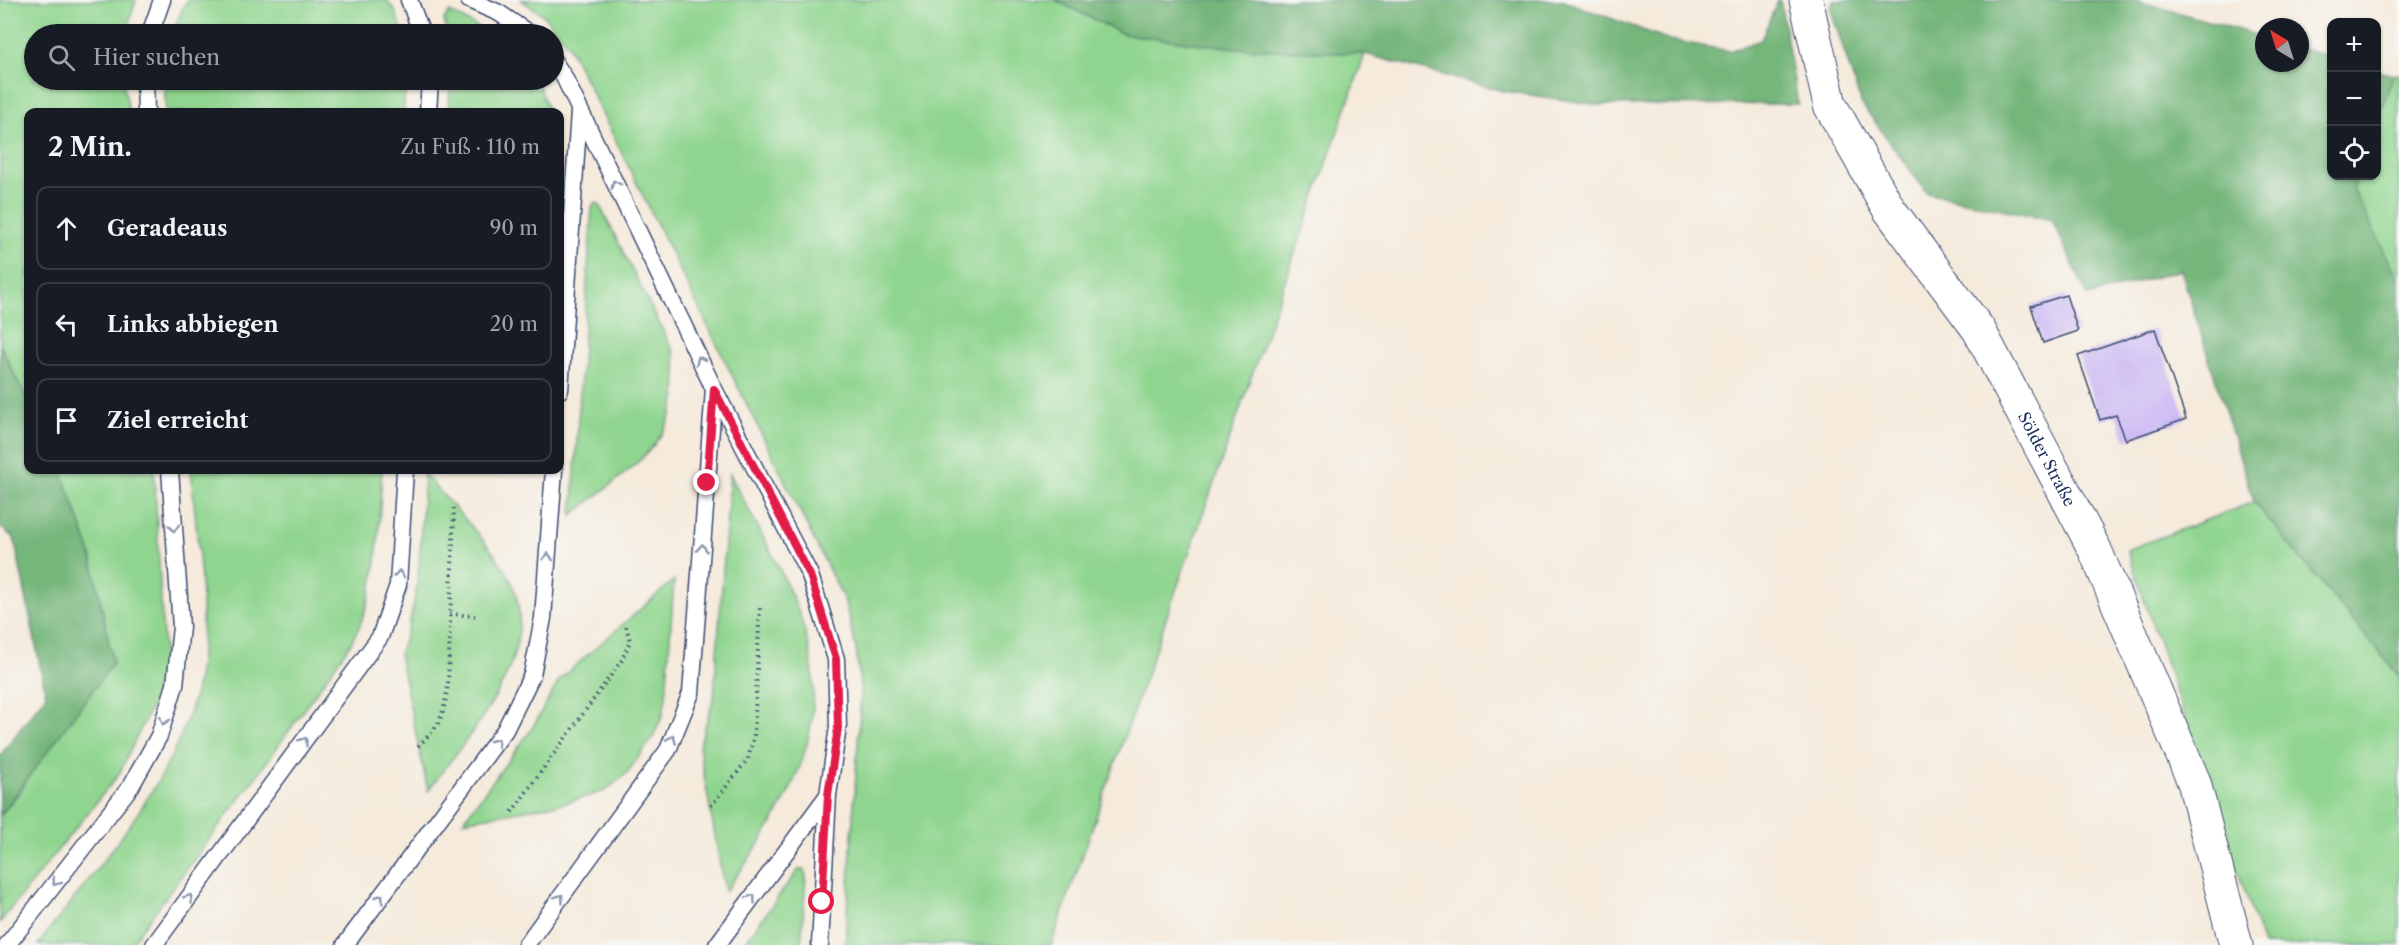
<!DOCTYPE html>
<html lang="de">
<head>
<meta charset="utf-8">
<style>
  :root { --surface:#171b24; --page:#242831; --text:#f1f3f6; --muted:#9ea1a6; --line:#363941 }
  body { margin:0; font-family:"Libre Caslon Text",serif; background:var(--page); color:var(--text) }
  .controls { position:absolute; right:18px; top:18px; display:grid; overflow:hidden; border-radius:12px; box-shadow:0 2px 4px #0004 }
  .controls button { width:54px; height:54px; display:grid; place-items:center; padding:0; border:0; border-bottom:2px solid var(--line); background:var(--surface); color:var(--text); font:30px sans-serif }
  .compass { position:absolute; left:2255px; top:18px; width:54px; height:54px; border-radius:50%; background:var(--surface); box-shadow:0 2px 4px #0004; rotate:322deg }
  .stop { position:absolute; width:18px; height:18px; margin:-14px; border:4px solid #e11d48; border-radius:50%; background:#fff }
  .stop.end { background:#e11d48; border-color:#fff; box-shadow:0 2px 6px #0008 }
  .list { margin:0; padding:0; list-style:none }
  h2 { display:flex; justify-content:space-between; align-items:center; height:78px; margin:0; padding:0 24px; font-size:26px }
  h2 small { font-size:20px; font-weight:400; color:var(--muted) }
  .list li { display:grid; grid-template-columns:39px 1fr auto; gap:18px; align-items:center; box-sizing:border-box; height:84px; margin:0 12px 12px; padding:0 12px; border:2px solid var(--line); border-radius:12px }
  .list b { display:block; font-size:22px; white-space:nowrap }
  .list em { font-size:20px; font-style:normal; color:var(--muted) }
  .icon { flex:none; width:33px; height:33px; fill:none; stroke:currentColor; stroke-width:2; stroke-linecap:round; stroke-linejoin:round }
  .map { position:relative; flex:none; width:2399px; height:945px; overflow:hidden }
  .search { position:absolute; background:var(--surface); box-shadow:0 2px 4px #0004; left:24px; top:24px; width:540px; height:66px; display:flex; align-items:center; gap:15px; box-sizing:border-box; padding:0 21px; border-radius:33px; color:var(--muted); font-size:22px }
  .panel { position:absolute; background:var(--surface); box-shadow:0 2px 4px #0004; left:24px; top:108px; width:540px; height:366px; border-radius:12px }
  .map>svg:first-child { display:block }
</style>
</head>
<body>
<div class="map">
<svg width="2399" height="945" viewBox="0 0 2399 945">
  <rect width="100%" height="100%" fill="#f6f6f2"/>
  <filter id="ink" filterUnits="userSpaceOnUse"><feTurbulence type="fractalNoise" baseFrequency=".0167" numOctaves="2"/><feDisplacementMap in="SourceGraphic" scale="12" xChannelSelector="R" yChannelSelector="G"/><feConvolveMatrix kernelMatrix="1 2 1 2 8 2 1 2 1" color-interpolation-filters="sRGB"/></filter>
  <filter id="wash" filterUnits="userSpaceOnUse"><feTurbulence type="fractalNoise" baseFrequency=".008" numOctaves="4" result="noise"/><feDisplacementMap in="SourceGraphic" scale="24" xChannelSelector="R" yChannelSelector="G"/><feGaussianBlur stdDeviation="1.35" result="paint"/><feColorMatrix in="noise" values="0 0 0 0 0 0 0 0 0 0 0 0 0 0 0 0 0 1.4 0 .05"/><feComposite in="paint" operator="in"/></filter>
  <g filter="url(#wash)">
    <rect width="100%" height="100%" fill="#f5eadb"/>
    <path fill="#90d58f" stroke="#568276" stroke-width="1.5" d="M 0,0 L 136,0 L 126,34 L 34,34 L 34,80 L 123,80 L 129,112 L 28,112 L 28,402 L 0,345 Z
      M 187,0 L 387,0 L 395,11 L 404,34 L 171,34 Z
      M 521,0 L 1057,0 L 1123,34 L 1235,48 L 1365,54 L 1051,945 L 845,945 L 861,695 L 856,648 L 845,602 L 567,43 L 543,15 Z
      M 450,12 L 491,34 L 447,34 L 444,19 Z
      M 2399,74 L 2399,280 L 2353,190 L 2358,176 L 2376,176 L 2377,123 L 2393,75 Z
      M 164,80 L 405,80 L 404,112 L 166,112 Z
      M 450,80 L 536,80 L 549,112 L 449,112 Z
      M 594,203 L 599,204 L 674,353 C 691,439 630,467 572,515 L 592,208 Z
      M 61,470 L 154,470 L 164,656 L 152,705 L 119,774 L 0,922 L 0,816 L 23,788 L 91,554 Z
      M 191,470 L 382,470 C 378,529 381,590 351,643 L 264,766 L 130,945 L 38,945 C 99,864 188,770 200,665 C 207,603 196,532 191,470 Z
      M 424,474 C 450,504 482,535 504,568 C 554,646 471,731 428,791 L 399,654 C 423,598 420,534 424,474 Z
      M 730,474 C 752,518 779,562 797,608 C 841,723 791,802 725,892 L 699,747 L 714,697 Z
      M 2254,502 L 2399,676 L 2399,945 L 2263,945 L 2127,550 Z
      M 674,580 L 666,697 L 662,717 L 653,737 L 627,773 L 605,791 L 565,803 L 463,821 L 531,730 L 560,679 Z
      M 798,870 L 804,870 L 806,876 L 801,945 L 743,945 Z"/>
    <path fill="#74b67a" stroke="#48726c" stroke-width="1.5" d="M 1055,0 L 1561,0 L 1670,40 L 1729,51 L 1761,40 L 1778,0 L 1780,0 L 1798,104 L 1599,105 L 1503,91 L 1365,54 L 1235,48 L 1123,34 Z
      M 1833,0 L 2134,0 L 2264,37 L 2264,63 L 2300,63 L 2300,48 L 2331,57 L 2332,176 L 2358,176 L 2353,190 L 2399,280 L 2399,676 L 2254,502 L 2181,270 L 2088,296 L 2052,220 L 1927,193 L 1861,103 L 1831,11 Z
      M 2377,70 L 2393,75 L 2377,123 L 2376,70 Z
      M 0,345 L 28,402 L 28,470 L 61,470 L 91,554 L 113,663 L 0,816 L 0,756 L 46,695 L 14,538 L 0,527 Z"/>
    <g id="blocks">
      <path fill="#c8b3f4" d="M 2066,295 L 2078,331 L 2043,343 L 2031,306 Z
        M 2155,329 L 2186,419 L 2126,440 L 2116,415 L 2100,420 L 2078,356 Z"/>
    </g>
  </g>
  <g filter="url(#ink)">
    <use href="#blocks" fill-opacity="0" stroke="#3c4b71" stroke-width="1.5"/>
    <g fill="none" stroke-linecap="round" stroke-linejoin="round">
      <g stroke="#3c4b71" stroke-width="19">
        <path id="lane" d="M 409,0 L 422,34
          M 469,0 L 499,13 L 530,34
          M 150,34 L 162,0
          M 554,62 L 564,77 L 714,389 L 810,575 L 836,659 L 838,727 L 828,795 L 717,945
          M 145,80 L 146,112
          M 428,112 L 430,80
          M 560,390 L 579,112
          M 7,945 L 131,786 L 159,736 L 175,685 L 181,627 L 170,470
          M 154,945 L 380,637 L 398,585 L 405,470
          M 345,945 L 505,730 L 532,675 L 543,618 L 554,470
          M 526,945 L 668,750 L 691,693 L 714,389
          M 820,945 L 828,795"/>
      </g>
      <g stroke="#3c4b71" stroke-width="35">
        <g id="street">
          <path id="s1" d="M 1806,0 L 1830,105 L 1889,209 L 1979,330 L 2095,550 L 2194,782 L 2236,945"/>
        </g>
      </g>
      <path stroke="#3c4b71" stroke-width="4" stroke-dasharray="1.5 4.5" stroke-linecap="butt" d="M 450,614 L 475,616
        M 418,746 C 442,724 443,716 448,685 L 454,508
        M 711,806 L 748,759 L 754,736 L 760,604
        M 512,812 L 622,660 L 630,641 L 625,622"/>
      <use href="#lane" stroke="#fff" stroke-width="16"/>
      <use href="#street" stroke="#fff" stroke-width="33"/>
    </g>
    <defs><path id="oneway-chevron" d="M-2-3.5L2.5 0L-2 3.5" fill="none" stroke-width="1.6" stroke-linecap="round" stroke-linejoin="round" transform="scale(1.5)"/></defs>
    <g stroke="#8d97ae">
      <use href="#oneway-chevron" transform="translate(615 184) rotate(-116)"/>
      <use href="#oneway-chevron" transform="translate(700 360) rotate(-116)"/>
      <use href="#oneway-chevron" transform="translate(174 528) rotate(86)"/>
      <use href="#oneway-chevron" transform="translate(702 548) rotate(-86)"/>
      <use href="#oneway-chevron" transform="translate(548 557) rotate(-86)"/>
      <use href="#oneway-chevron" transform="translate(399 574) rotate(-86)"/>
      <use href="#oneway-chevron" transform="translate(164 721) rotate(108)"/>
      <use href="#oneway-chevron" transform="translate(672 739) rotate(-68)"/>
      <use href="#oneway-chevron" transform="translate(304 741) rotate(-54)"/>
      <use href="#oneway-chevron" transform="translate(496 742) rotate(-53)"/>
      <use href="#oneway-chevron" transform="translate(56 882) rotate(128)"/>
      <use href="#oneway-chevron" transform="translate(189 898) rotate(-54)"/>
      <use href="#oneway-chevron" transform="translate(380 898) rotate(-53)"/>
      <use href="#oneway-chevron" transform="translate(560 898) rotate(-54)"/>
      <use href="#oneway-chevron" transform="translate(752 898) rotate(-54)"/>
    </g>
  </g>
  <g fill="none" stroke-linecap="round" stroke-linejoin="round" filter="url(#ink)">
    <path stroke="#e11d48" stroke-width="8" d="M 707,483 L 714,389 L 810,575 L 836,659 L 838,728 L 828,795 L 822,902"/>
  </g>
  <g text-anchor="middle" stroke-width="4.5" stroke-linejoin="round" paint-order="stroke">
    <g font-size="16" fill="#1b2f5e" stroke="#f6f6f2">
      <text dy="6" stroke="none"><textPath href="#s1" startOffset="524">Sölder Straße</textPath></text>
    </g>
  </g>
</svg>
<div class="controls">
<button>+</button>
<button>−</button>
<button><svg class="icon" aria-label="locate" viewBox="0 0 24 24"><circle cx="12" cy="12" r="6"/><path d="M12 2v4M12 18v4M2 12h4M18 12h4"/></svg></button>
</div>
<svg class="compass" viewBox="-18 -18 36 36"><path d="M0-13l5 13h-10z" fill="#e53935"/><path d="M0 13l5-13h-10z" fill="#9ea1a6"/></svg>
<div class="stop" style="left:822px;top:902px"></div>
<div class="stop end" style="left:707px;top:483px"></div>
<div class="search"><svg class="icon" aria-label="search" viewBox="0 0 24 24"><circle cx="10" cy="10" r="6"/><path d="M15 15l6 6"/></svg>Hier suchen</div>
<section class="panel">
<h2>2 Min.<small>Zu Fuß · 110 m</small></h2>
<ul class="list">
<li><svg class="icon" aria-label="ahead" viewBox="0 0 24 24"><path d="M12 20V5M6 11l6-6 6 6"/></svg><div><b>Geradeaus</b></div><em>90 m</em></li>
<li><svg class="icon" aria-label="left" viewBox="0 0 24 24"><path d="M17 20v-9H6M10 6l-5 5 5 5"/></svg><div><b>Links abbiegen</b></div><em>20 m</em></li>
<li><svg class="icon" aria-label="arrive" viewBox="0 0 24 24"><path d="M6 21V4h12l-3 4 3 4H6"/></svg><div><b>Ziel erreicht</b></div></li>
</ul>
</section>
</div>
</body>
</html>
